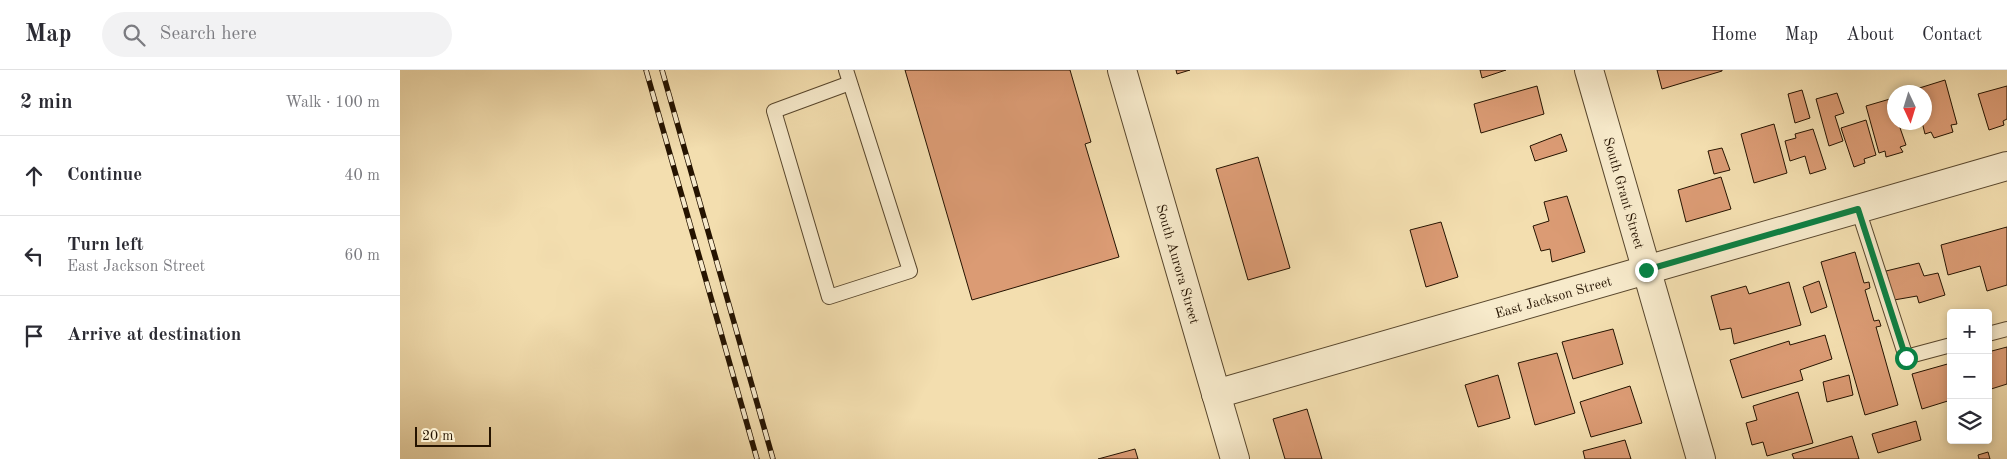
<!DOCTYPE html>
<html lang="en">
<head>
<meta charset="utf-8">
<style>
  :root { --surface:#fff; --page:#f2f2f3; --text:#2b2b33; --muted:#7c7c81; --line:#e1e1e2 }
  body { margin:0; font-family:"Old Standard TT",serif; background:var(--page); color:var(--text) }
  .controls { position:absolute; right:15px; bottom:15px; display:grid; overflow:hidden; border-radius:5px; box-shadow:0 2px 8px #0003 }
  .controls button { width:45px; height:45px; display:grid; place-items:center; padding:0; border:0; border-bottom:1px solid var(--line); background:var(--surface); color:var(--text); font:25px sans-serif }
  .compass { position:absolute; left:1487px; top:15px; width:45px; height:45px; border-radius:50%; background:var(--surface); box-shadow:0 2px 8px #0003; rotate:176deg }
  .scale { position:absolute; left:15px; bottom:12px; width:76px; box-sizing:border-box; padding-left:5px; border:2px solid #251300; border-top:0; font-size:14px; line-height:18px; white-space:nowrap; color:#251300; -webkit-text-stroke:4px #f7eacb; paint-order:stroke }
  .stop { position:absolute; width:15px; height:15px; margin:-11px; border:4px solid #0b8043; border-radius:50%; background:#fff }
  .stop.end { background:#0b8043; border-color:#fff; box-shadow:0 1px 5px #0008 }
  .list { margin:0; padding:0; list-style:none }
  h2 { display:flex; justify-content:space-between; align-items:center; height:65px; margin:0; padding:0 20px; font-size:21px }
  h2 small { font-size:16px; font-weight:400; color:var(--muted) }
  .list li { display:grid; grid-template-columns:32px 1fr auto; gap:15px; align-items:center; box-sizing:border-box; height:80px; padding:0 20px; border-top:1px solid var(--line) }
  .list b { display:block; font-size:19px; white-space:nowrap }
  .list p { margin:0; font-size:16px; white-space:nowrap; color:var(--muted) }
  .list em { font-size:16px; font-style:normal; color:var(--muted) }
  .icon { flex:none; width:28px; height:28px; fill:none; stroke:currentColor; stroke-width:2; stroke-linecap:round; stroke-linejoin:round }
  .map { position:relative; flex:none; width:1607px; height:389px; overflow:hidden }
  header { display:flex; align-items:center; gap:30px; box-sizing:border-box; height:70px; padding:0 25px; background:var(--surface); border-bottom:1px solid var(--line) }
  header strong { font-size:24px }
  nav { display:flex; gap:28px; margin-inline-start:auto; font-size:18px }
  .search { width:350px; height:45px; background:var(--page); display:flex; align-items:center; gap:12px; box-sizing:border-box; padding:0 18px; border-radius:28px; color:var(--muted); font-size:19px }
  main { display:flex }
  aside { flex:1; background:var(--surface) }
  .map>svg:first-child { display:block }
</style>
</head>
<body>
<header>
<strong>Map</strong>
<div class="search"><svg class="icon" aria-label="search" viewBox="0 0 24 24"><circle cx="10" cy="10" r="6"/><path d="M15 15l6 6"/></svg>Search here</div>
<nav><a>Home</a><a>Map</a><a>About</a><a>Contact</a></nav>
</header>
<main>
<aside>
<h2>2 min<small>Walk · 100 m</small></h2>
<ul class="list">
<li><svg class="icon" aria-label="ahead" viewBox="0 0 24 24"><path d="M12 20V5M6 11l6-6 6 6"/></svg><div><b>Continue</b></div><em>40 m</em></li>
<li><svg class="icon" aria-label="left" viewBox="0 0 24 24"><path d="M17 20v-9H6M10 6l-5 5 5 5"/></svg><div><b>Turn left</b><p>East Jackson Street</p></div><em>60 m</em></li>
<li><svg class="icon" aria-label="arrive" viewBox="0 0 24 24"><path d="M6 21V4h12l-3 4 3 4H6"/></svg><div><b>Arrive at destination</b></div></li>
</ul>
</aside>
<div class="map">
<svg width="1607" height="389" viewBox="0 0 1607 389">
  <rect width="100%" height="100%" fill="#f3deaf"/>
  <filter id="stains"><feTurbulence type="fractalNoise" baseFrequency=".004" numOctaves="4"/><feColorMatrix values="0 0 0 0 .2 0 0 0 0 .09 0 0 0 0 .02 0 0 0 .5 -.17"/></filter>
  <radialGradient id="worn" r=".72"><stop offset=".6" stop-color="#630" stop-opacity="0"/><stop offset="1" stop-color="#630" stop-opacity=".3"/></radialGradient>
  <path fill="#db9b74" stroke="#251300" d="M 505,0 L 670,0 L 691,72 L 685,74 L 719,187 L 572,230 Z
    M 776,0 L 790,0 L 777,4 Z
    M 1080,0 L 1106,0 L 1082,8 Z
    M 1257,0 L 1322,0 L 1322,1 L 1262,19 Z
    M 1545,10 L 1557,54 L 1551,55 L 1553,62 L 1534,68 L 1531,62 L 1525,64 L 1522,52 L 1524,52 L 1524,22 L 1513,22 L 1513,20 Z
    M 1137,16 L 1144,44 L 1081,63 L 1074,34 Z
    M 1607,16 L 1607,49 L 1603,51 L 1604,55 L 1589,60 L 1578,24 Z
    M 1402,20 L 1410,48 L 1395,53 L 1388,24 Z
    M 1437,23 L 1444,43 L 1435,46 L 1443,71 L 1429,76 L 1416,29 Z
    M 1490,29 L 1494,42 L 1494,52 L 1498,52 L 1506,75 L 1500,77 L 1503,82 L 1486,87 L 1485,81 L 1479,83 L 1466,36 Z
    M 1466,50 L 1476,85 L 1464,89 L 1465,93 L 1454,97 L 1441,58 Z
    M 1374,54 L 1387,103 L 1354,113 L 1341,64 Z
    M 1413,59 L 1426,99 L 1410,104 L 1405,86 L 1390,91 L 1385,71 L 1396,68 L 1395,64 Z
    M 1161,64 L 1167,81 L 1135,91 L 1130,76 Z
    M 1322,78 L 1330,100 L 1314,104 L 1308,81 Z
    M 858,87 L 890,198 L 848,210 L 816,99 Z
    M 1321,107 L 1331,139 L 1286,152 L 1278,120 Z
    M 1167,126 L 1185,182 L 1152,192 L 1150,179 L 1141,181 L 1133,156 L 1149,151 L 1144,132 Z
    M 1041,152 L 1058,207 L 1026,217 L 1010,160 Z
    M 1607,157 L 1607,215 L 1587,221 L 1580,196 L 1548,205 L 1541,175 Z
    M 1455,182 L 1464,213 L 1469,212 L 1470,218 L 1465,220 L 1474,251 L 1479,250 L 1481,256 L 1476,257 L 1498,335 L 1465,345 L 1421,192 Z
    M 1519,193 L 1524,206 L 1538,203 L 1545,225 L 1519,233 L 1517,226 L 1494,230 L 1486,201 Z
    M 1419,211 L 1427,237 L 1411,243 L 1403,217 Z
    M 1389,212 L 1401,255 L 1334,274 L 1331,258 L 1320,260 L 1311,226 L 1346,216 L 1349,224 Z
    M 1213,259 L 1223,294 L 1173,309 L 1162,272 Z
    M 1425,265 L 1432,289 L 1400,300 L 1403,310 L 1342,328 L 1330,290 L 1389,271 L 1390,275 Z
    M 1607,277 L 1607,314 L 1588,320 L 1588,282 Z
    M 1157,283 L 1175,343 L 1135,355 L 1118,293 Z
    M 1551,293 L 1551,330 L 1522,339 L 1512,304 Z
    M 1098,305 L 1110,348 L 1078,357 L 1065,315 Z
    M 1449,305 L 1453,325 L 1427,332 L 1423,312 Z
    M 1230,316 L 1242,353 L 1191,367 L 1180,332 Z
    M 1398,322 L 1413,373 L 1367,386 L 1363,372 L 1352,375 L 1346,353 L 1357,350 L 1353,336 Z
    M 907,339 L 922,389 L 885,389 L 873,349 Z
    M 1516,351 L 1521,370 L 1478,383 L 1472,364 Z
    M 1452,366 L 1459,389 L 1394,389 L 1392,384 Z
    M 1225,370 L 1231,389 L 1185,389 L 1183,381 Z
    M 735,379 L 738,389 L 698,389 Z
    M 1588,382 L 1590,389 L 1579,389 L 1578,385 Z"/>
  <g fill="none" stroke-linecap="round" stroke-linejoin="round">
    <g stroke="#58462c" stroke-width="16">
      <path id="service" d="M 446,0 L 510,201 L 429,227 L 374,41 L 450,13
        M 1458,139 L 1506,287 L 1551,275
        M 1588,264 L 1607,259"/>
    </g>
    <g stroke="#58462c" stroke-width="30">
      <g id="minor">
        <path id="s1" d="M 722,0 L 835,389"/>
        <path id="s2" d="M 1189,0 L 1301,389"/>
        <path id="s3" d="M 816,324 L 1607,96"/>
      </g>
    </g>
    <use href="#service" stroke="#f7eacb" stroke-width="14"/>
    <use href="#minor" stroke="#f7eacb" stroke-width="28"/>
    <g stroke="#251300" stroke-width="5.5">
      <path id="rail" d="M 246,0 L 357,389
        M 262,0 L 373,389"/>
    </g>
    <use href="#rail" stroke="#f7eacb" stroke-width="4" stroke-dasharray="11" stroke-linecap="butt"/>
  </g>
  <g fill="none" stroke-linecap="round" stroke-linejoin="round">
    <path stroke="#0b8043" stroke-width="6" d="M 1246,200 L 1458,139 L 1506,288"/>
  </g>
  <g text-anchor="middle" stroke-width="4.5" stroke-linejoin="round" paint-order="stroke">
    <g font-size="14" fill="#251300" stroke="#f7eacb">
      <text dy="5" stroke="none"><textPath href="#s2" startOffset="128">South Grant Street</textPath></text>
      <text dy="5" stroke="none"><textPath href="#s1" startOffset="202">South Aurora Street</textPath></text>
      <text dy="5" stroke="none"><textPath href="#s3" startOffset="351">East Jackson Street</textPath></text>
    </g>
  </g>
  <rect width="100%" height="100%" filter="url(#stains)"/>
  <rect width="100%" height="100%" fill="url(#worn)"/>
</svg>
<div class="controls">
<button>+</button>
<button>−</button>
<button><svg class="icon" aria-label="layers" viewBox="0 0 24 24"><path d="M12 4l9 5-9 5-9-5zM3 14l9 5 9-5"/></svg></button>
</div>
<svg class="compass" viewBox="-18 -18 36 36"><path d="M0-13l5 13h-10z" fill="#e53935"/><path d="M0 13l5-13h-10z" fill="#7c7c81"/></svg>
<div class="scale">20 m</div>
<div class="stop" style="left:1506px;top:288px"></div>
<div class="stop end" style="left:1246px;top:200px"></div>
</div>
</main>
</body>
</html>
